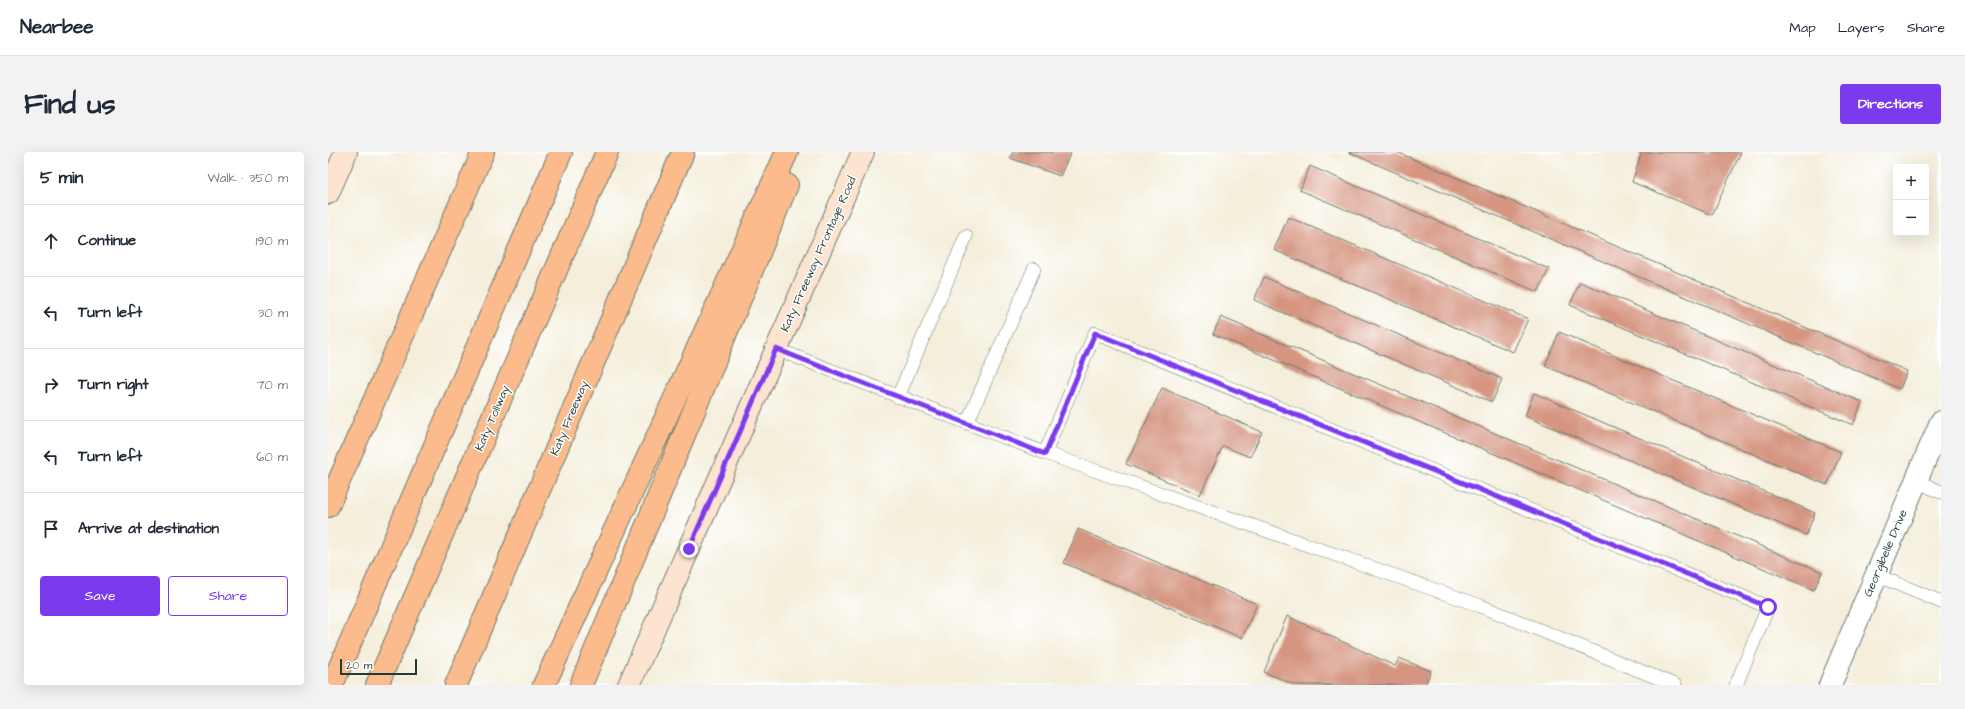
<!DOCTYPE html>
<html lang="en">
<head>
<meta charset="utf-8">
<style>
  :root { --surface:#fff; --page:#f2f2f3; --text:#1f2937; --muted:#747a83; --line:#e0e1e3; --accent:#7c3aed }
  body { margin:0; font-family:"Architects Daughter",sans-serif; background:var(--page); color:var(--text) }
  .controls { position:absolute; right:12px; top:12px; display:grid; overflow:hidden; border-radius:4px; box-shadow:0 4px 16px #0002 }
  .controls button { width:36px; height:36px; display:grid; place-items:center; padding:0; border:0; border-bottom:1px solid var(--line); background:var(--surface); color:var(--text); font:20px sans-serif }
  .scale { position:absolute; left:12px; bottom:10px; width:77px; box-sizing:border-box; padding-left:4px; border:2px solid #1f3d34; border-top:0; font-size:11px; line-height:14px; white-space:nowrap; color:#1f3d34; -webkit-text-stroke:3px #fff; paint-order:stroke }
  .stop { position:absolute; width:12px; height:12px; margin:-9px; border:3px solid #7c3aed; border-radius:50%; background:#fff }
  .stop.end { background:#7c3aed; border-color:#fff; box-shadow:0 1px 4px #0008 }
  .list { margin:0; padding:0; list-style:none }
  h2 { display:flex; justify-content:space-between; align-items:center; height:52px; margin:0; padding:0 16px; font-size:17px }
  h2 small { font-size:13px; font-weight:400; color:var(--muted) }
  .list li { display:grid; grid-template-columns:26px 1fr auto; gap:12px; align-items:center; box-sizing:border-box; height:72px; padding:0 16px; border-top:1px solid var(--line) }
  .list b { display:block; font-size:15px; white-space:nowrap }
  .list em { font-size:13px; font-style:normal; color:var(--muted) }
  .actions { display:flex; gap:8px; padding:12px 16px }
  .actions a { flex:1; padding:9px 0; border:1px solid var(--accent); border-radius:4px; text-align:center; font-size:14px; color:var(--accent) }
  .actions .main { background:var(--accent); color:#fff }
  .icon { flex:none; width:22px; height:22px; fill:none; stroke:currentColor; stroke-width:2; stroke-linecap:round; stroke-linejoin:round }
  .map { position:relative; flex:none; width:1613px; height:533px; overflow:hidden; border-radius:4px }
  header { display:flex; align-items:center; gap:24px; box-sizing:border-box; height:56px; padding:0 20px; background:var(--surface); border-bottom:1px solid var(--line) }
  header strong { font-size:19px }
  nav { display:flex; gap:22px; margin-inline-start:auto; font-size:14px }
  .intro { display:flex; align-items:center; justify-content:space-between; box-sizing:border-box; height:96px; padding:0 24px }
  h1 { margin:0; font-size:28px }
  .button { padding:10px 18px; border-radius:4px; background:var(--accent); color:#fff; font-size:14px; font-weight:700 }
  main { display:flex; gap:24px; padding:0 24px }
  aside { flex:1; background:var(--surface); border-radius:4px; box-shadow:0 4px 16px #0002 }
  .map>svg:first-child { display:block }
</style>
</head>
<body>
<header>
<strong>Nearbee</strong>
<nav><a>Map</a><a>Layers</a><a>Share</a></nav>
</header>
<div class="intro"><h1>Find us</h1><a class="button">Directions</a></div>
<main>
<aside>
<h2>5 min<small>Walk · 350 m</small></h2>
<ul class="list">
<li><svg class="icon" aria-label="ahead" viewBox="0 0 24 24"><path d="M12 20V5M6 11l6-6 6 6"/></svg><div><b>Continue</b></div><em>190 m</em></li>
<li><svg class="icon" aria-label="left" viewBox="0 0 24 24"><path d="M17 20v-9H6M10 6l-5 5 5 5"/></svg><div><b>Turn left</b></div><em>30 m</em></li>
<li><svg class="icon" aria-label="right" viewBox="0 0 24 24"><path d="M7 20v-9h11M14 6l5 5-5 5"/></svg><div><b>Turn right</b></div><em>70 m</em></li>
<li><svg class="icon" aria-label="left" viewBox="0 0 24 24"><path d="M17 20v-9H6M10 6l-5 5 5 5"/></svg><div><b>Turn left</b></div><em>60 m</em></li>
<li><svg class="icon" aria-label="arrive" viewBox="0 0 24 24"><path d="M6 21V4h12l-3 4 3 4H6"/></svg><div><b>Arrive at destination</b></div></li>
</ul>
<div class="actions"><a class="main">Save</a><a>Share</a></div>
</aside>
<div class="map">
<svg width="1613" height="533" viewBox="0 0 1613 533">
  <rect width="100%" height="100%" fill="#fff"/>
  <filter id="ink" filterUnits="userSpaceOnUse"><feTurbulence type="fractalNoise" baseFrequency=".025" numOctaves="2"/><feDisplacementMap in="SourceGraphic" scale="8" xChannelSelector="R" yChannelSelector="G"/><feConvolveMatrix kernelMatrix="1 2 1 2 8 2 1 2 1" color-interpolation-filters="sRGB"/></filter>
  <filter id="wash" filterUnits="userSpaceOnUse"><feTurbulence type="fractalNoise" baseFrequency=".012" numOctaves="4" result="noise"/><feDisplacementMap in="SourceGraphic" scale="16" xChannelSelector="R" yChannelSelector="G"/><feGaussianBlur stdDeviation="0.9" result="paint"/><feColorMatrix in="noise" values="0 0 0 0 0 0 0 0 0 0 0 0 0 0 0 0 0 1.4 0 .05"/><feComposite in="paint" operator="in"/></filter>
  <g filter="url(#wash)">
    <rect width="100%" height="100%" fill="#f4eedb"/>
    <g id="blocks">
      <path fill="#d59581" d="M 685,0 L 743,0 L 732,24 L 682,6 Z
        M 1020,0 L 1069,0 L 1579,219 L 1572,237 Z
        M 1310,0 L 1413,0 L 1384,63 L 1304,30 L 1313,2 Z
        M 982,14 L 1221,117 L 1210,140 L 972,38 Z
        M 960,65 L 1200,167 L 1185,200 L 946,98 Z
        M 936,125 L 1174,227 L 1164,250 L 926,148 Z
        M 1252,130 L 1534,250 L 1525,273 L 1242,153 Z
        M 893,165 L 1494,420 L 1486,438 L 885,182 Z
        M 1231,180 L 1513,300 L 1499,333 L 1217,214 Z
        M 834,236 L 934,280 L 922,305 L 895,294 L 872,343 L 798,312 Z
        M 1206,241 L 1487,361 L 1478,383 L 1197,264 Z
        M 750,377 L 929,452 L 914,486 L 736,411 Z
        M 959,464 L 1067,514 L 1071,506 L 1103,519 L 1097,533 L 967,533 L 936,520 Z"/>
    </g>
  </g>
  <g filter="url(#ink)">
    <use href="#blocks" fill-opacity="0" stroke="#6a7b6e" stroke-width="1"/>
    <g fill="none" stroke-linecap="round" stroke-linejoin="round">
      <g stroke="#6a7b6e" stroke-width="14">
        <path id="service" d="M 448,197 L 717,301 L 1153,454 L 1347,533
          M 570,245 L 638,84
          M 639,271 L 706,117
          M 717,301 L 767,181 L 1440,455 L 1408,533
          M 1588,329 L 1613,340
          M 1548,423 L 1613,450"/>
      </g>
      <g stroke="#6a7b6e" stroke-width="24">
        <path id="minor" d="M 1502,533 L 1613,270"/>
      </g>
      <g stroke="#6a7b6e" stroke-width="24">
        <path id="secondary" d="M 0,41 L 18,0
          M 301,533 L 535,0"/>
      </g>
      <g stroke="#6a7b6e" stroke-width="24">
        <path id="motorway" d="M 0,354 L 155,0
          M 4,533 L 233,0
          M 49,533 L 279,0
          M 128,533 L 355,0
          M 216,533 L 459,0
          M 253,533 L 459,33"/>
      </g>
      <use href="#service" stroke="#fff" stroke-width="13"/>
      <use href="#minor" stroke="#fff" stroke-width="22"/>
      <use href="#secondary" stroke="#fde4d1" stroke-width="22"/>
      <use href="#motorway" stroke="#fbbb8d" stroke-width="22"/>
    </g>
  </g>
  <g fill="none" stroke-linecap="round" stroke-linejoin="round" filter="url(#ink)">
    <path stroke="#7c3aed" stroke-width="5" d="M 361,397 L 448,197 L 717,302 L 767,181 L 1440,455"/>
  </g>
  <g text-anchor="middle" stroke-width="3" stroke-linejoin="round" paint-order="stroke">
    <g font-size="12" fill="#1f3d34" stroke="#fff">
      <text transform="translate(490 102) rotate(-66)" y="4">Katy Freeway Frontage Road</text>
      <text transform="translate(164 266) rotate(-67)" y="4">Katy Tollway</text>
      <text transform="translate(241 266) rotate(-67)" y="4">Katy Freeway</text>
      <text transform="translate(1557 401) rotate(-67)" y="4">Georgibelle Drive</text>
    </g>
  </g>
</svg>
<div class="controls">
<button>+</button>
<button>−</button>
</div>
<div class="scale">20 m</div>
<div class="stop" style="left:1440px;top:455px"></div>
<div class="stop end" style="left:361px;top:397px"></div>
</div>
</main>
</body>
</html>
